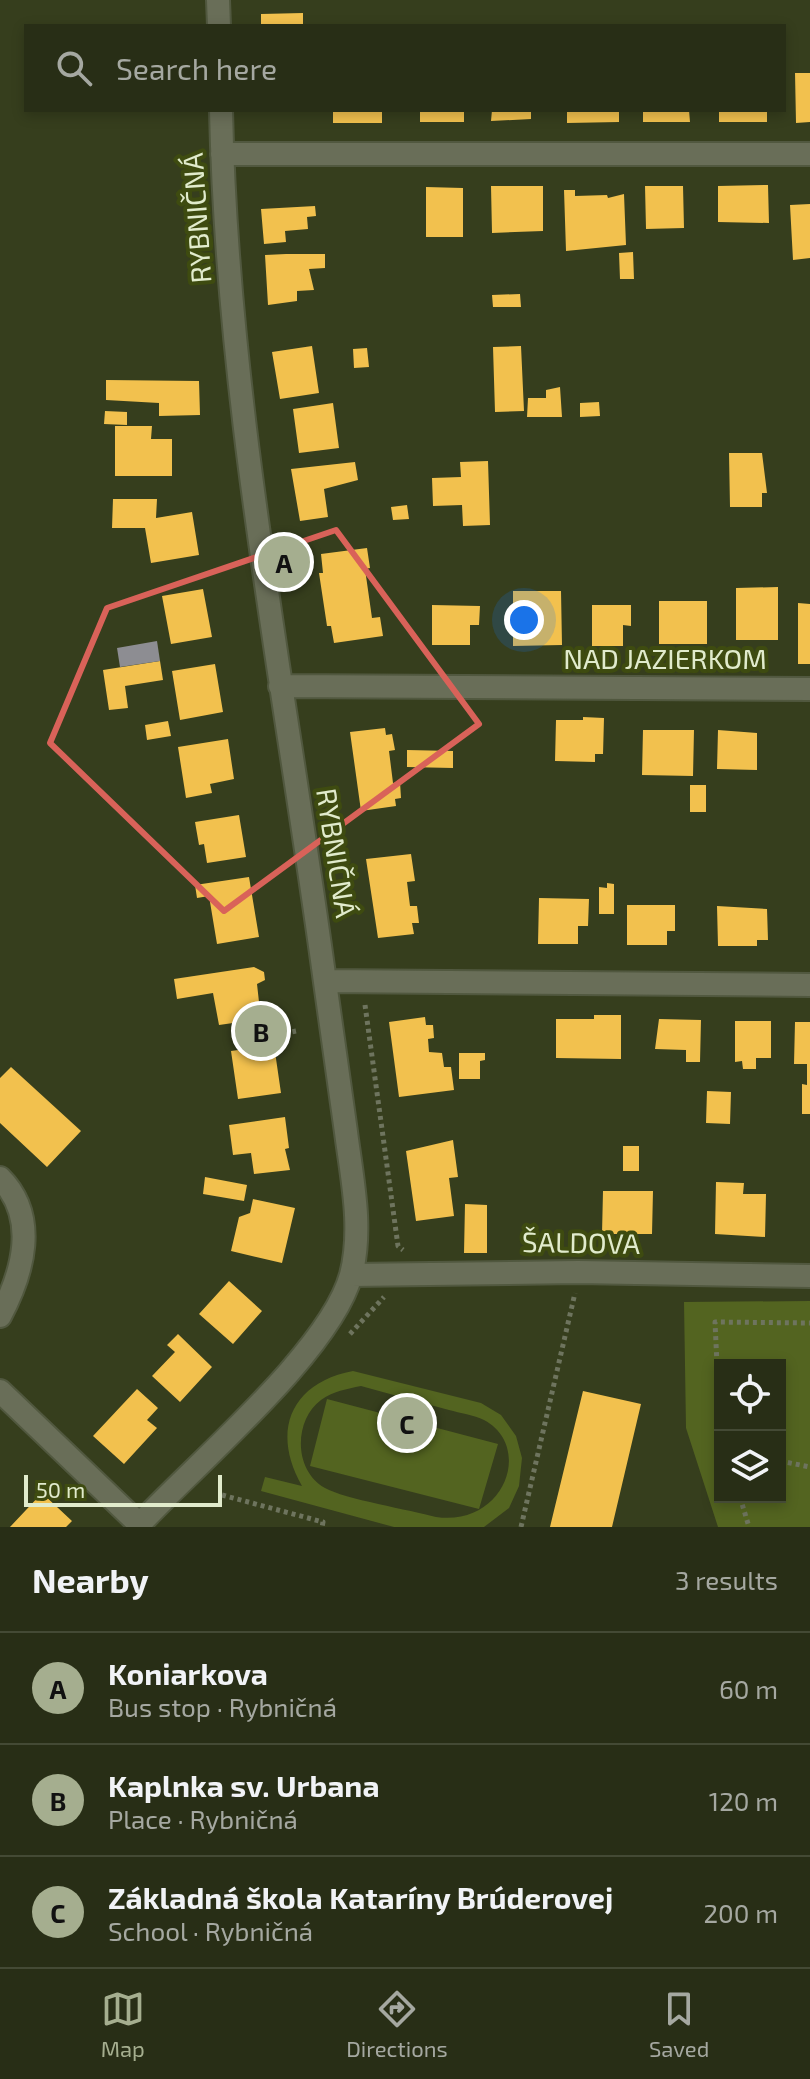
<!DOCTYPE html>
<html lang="en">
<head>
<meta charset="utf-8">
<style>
  :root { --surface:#282e16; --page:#343a23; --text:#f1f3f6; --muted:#a5a8a1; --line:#444a35; --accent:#a5ae8f }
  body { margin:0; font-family:"Exo 2",sans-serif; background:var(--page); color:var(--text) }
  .controls { position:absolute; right:24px; bottom:24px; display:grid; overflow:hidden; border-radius:0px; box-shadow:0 4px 12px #0003 }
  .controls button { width:72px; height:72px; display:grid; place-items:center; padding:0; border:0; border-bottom:2px solid var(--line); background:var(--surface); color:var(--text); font:40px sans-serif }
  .scale { position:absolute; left:24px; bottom:20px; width:198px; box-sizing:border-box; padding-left:8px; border:4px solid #e1ebcc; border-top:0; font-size:22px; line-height:28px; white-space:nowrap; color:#e1ebcc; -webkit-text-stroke:6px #3e4b10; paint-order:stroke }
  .you { position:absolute; left:524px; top:620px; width:28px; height:28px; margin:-20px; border:6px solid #fff; border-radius:50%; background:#1a73e8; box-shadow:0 0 0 12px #1a73e833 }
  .badge { display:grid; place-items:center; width:52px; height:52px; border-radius:50%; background:var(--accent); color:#111; font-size:26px; font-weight:700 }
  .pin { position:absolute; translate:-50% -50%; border:4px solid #fff; box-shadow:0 2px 8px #0006 }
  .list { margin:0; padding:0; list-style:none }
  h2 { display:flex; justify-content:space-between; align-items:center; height:104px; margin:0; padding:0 32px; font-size:34px }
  h2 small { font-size:26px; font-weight:400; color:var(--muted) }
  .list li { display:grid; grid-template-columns:52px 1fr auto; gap:24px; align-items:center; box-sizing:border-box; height:112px; padding:0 32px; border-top:2px solid var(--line) }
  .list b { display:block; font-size:30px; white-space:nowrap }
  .list p { margin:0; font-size:26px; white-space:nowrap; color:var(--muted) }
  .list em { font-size:26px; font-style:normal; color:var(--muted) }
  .icon { flex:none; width:44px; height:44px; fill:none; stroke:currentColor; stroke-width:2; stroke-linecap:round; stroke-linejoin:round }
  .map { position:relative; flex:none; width:810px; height:1527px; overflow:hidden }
  .search { position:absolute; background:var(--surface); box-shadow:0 4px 12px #0003; left:24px; right:24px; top:24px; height:88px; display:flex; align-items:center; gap:20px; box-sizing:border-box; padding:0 28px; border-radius:0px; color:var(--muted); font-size:30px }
  .sheet { height:440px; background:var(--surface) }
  nav { display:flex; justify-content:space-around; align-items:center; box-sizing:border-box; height:112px; border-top:2px solid var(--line); background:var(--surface); font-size:22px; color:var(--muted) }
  nav a { display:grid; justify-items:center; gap:4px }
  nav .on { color:var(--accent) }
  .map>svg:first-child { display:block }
</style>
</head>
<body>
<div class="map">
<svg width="810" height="1527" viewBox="0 0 810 1527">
  <rect width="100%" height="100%" fill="#363e1d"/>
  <path fill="#536420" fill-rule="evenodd" d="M 810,1301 L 810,1527 L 718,1527 L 686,1428 L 684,1302 ZM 720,1365 L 780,1365 L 780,1497 L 720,1497 Z
    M 353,1371 L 481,1403 L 501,1415 L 516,1436 L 522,1458 L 519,1486 L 509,1508 L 484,1527 L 394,1527 L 261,1491 L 265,1477 L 302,1486 C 271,1432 290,1383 353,1371 ZM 361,1386 C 390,1394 419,1402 449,1410 C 460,1413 474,1415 484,1420 C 534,1447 504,1527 436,1517 C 411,1510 344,1499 325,1488 C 293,1470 294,1420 321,1400 C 333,1391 347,1389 361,1386 Z
    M 327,1399 L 498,1444 L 479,1509 L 310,1466 Z"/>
  <path fill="#f2c14e" d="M 303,13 L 303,26 L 261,26 L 261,14 Z
    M 795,73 L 810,73 L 810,122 L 796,123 Z
    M 333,110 L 382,110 L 382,123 L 333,123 Z
    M 420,110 L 464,110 L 464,122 L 420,122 Z
    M 492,110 L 531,110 L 531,119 L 491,121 Z
    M 567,110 L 619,110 L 619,122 L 567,123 Z
    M 643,110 L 689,110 L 690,122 L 643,122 Z
    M 719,110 L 767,110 L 767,122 L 719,122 Z
    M 768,185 L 769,223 L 718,222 L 718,186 Z
    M 491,186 L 543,186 L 543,231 L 492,233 Z
    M 645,186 L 683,186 L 684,228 L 646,229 Z
    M 426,187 L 463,188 L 463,237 L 426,237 Z
    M 564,190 L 575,190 L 575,196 L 607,195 L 608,198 L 624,194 L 626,245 L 566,251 Z
    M 810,204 L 810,258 L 793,260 L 790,205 Z
    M 315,206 L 316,216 L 307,217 L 308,229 L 285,231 L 286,242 L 264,244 L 261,209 Z
    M 633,252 L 634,279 L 620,279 L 619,253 Z
    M 286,254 L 325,254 L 325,268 L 309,269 L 314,290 L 297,291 L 297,301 L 268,305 L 265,255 Z
    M 520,294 L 521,307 L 493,307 L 492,295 Z
    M 312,346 L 319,393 L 280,399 L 272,352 Z
    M 521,346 L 524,411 L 495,412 L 493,347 Z
    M 367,348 L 369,367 L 354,368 L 353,349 Z
    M 106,380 L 199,381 L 200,415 L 159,416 L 159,403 L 106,400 Z
    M 560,387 L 562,417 L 527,417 L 528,398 L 546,398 L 546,390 Z
    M 599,402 L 600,416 L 580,417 L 580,403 Z
    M 333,403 L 339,448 L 299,453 L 293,409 Z
    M 105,411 L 127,412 L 127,425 L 104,424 Z
    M 115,426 L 152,426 L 151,439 L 172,439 L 172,476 L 115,476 Z
    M 729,453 L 762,453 L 767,493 L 762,493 L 762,507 L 730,507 Z
    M 488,461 L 490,525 L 463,526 L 462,505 L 433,506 L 432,478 L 461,477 L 460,462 Z
    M 355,462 L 358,480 L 324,489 L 328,517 L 300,521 L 291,469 Z
    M 113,499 L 157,499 L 156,518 L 192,512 L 199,555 L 151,563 L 145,528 L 112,528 Z
    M 407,505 L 409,519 L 393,520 L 391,507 Z
    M 367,548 L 370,568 L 365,569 L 372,618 L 380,617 L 383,636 L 334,643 L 331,626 L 327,626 L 319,573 L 323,573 L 321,554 Z
    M 778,587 L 778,640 L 736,640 L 736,588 Z
    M 203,589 L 212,637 L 171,644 L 162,596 Z
    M 513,591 L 561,591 L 562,645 L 513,646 Z
    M 659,601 L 707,601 L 707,644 L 659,644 Z
    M 798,603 L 810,604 L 810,664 L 798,664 Z
    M 432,605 L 480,606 L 479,625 L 470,625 L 470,645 L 432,645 Z
    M 592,605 L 631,605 L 631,626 L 623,625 L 623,646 L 592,646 Z
    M 160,661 L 163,680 L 125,686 L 128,708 L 109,710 L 103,670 Z
    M 215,664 L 223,712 L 180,720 L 172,671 Z
    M 583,717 L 604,718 L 603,754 L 595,754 L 595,762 L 555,761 L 556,720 L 583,720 Z
    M 168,721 L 171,736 L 147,740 L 145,725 Z
    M 385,728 L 386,735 L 392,734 L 395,750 L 389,751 L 393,783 L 400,782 L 401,798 L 395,799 L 396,806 L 361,811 L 350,732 Z
    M 643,730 L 694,730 L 693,776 L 642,775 Z
    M 718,730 L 757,733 L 757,770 L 717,769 Z
    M 228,739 L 234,779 L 210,784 L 212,793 L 186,798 L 178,747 Z
    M 407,750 L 453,751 L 453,768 L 407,767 Z
    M 690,785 L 706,785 L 706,812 L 690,812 Z
    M 239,815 L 246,857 L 207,863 L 204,844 L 199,845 L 195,822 Z
    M 411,854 L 415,881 L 407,882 L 410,906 L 417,906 L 419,923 L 412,923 L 414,934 L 378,938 L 366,859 Z
    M 249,877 L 259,937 L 217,944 L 209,896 L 197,898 L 195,885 Z
    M 607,883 L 614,884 L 614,914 L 599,914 L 599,887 L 607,888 Z
    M 539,898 L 589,899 L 588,926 L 578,926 L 578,944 L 538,944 Z
    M 627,905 L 675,905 L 675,931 L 667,931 L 667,945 L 627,945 Z
    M 717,906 L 767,909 L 768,940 L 757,940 L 757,946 L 718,946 Z
    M 254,967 L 264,972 L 265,980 L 257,984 L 259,1002 L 269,1004 L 270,1012 L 262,1019 L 219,1025 L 213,993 L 177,999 L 174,979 Z
    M 594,1015 L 621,1015 L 621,1059 L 556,1058 L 556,1019 L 594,1019 Z
    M 425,1017 L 426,1025 L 433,1025 L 434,1038 L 428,1039 L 429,1052 L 442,1053 L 444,1067 L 451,1067 L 454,1090 L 399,1097 L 389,1022 Z
    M 659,1019 L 701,1020 L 700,1062 L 686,1062 L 686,1050 L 655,1049 Z
    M 735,1021 L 771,1021 L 771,1058 L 756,1058 L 756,1069 L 743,1069 L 742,1061 L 735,1062 Z
    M 795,1022 L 810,1022 L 810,1114 L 802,1114 L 802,1084 L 807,1085 L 807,1064 L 794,1064 Z
    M 274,1045 L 281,1093 L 238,1099 L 231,1051 Z
    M 459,1053 L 485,1053 L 485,1060 L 480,1061 L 480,1079 L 459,1079 Z
    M 11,1067 L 81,1131 L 47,1167 L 0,1123 L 0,1078 Z
    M 707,1091 L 731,1092 L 730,1124 L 706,1123 Z
    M 285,1117 L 289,1148 L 285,1149 L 290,1170 L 254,1174 L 251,1153 L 233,1155 L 229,1125 Z
    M 453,1140 L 458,1177 L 449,1178 L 454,1216 L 416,1221 L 406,1151 Z
    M 623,1146 L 639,1146 L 639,1171 L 623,1171 Z
    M 205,1177 L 247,1185 L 244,1201 L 203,1194 Z
    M 716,1182 L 744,1183 L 743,1194 L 766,1194 L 765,1237 L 715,1234 Z
    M 603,1191 L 653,1191 L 652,1234 L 602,1234 Z
    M 253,1199 L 295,1208 L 282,1263 L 231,1251 L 239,1217 L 250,1213 Z
    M 465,1204 L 487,1205 L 487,1253 L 464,1253 Z
    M 229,1281 L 262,1311 L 233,1344 L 199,1314 Z
    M 178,1334 L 212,1367 L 180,1402 L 152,1376 L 175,1352 L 167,1345 Z
    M 137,1389 L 158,1408 L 147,1420 L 157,1428 L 124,1464 L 93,1436 Z
    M 583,1391 L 641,1404 L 612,1527 L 550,1527 Z
    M 42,1493 L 72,1521 L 66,1527 L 10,1527 Z"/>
  <path fill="#8d8d92" d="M 157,641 L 160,661 L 120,667 L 117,648 Z"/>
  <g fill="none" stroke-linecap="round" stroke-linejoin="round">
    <g stroke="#51583f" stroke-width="26">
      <path id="street" d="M 218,0 L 219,26
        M 222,154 L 810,154
        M 280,686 L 810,689
        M 325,981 L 810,985
        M 0,1178 C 39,1217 23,1273 0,1316
        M 351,1275 L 578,1272 L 810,1276
        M 0,1391 L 139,1524
        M 137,1527 C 194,1465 330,1352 351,1275 C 363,1228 352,1179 346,1132 C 339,1082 332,1032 325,982 C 286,692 227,404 221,110"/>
    </g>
    <path stroke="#6e745e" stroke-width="5" stroke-dasharray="4 4" stroke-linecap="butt" d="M 365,1005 L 398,1246 L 403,1250
      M 261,1038 L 296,1031
      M 350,1334 L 384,1297
      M 720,1428 L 715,1322 L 810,1323
      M 780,1461 L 810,1467
      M 222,1495 L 323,1522 L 322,1527
      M 740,1497 L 749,1527
      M 521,1527 L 575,1293"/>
    <use href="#street" stroke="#696e58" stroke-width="22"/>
  </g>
  <path fill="none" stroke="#d96259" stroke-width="6" stroke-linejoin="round" d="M 336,530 L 479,724 L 224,911 L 50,743 L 107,608 Z"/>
  <g text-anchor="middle" stroke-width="8" stroke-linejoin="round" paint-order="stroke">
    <g font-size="28" fill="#e1ebcc" stroke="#3e4b10">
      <text transform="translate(197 218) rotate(-94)" y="10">RYBNIČNÁ</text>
      <text x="665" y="669">NAD JAZIERKOM</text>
      <text transform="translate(336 853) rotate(81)" y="10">RYBNIČNÁ</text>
      <text transform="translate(581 1243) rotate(1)" y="10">ŠALDOVA</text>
    </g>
  </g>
</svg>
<div class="controls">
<button><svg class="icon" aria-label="locate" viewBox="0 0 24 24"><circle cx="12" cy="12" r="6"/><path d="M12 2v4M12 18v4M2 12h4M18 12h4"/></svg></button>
<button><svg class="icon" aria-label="layers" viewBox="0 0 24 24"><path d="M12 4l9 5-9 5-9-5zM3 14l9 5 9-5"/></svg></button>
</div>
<div class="scale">50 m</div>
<div class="you"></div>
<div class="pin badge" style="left:284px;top:562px">A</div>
<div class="pin badge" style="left:261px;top:1031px">B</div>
<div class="pin badge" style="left:407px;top:1423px">C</div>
<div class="search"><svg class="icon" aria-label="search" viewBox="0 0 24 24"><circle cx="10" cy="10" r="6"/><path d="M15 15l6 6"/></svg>Search here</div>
</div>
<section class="sheet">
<h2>Nearby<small>3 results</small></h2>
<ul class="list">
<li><span class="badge">A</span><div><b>Koniarkova</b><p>Bus stop · Rybničná</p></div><em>60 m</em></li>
<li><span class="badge">B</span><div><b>Kaplnka sv. Urbana</b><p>Place · Rybničná</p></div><em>120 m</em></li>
<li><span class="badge">C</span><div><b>Základná škola Kataríny Brúderovej</b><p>School · Rybničná</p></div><em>200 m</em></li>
</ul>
</section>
<nav>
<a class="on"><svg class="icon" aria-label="map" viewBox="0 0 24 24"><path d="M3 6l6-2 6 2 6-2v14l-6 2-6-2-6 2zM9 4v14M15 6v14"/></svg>Map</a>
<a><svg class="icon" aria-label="directions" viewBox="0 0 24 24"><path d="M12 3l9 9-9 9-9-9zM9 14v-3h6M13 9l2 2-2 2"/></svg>Directions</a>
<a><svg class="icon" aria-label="saved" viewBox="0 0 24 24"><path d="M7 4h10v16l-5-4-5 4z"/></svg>Saved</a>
</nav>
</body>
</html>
